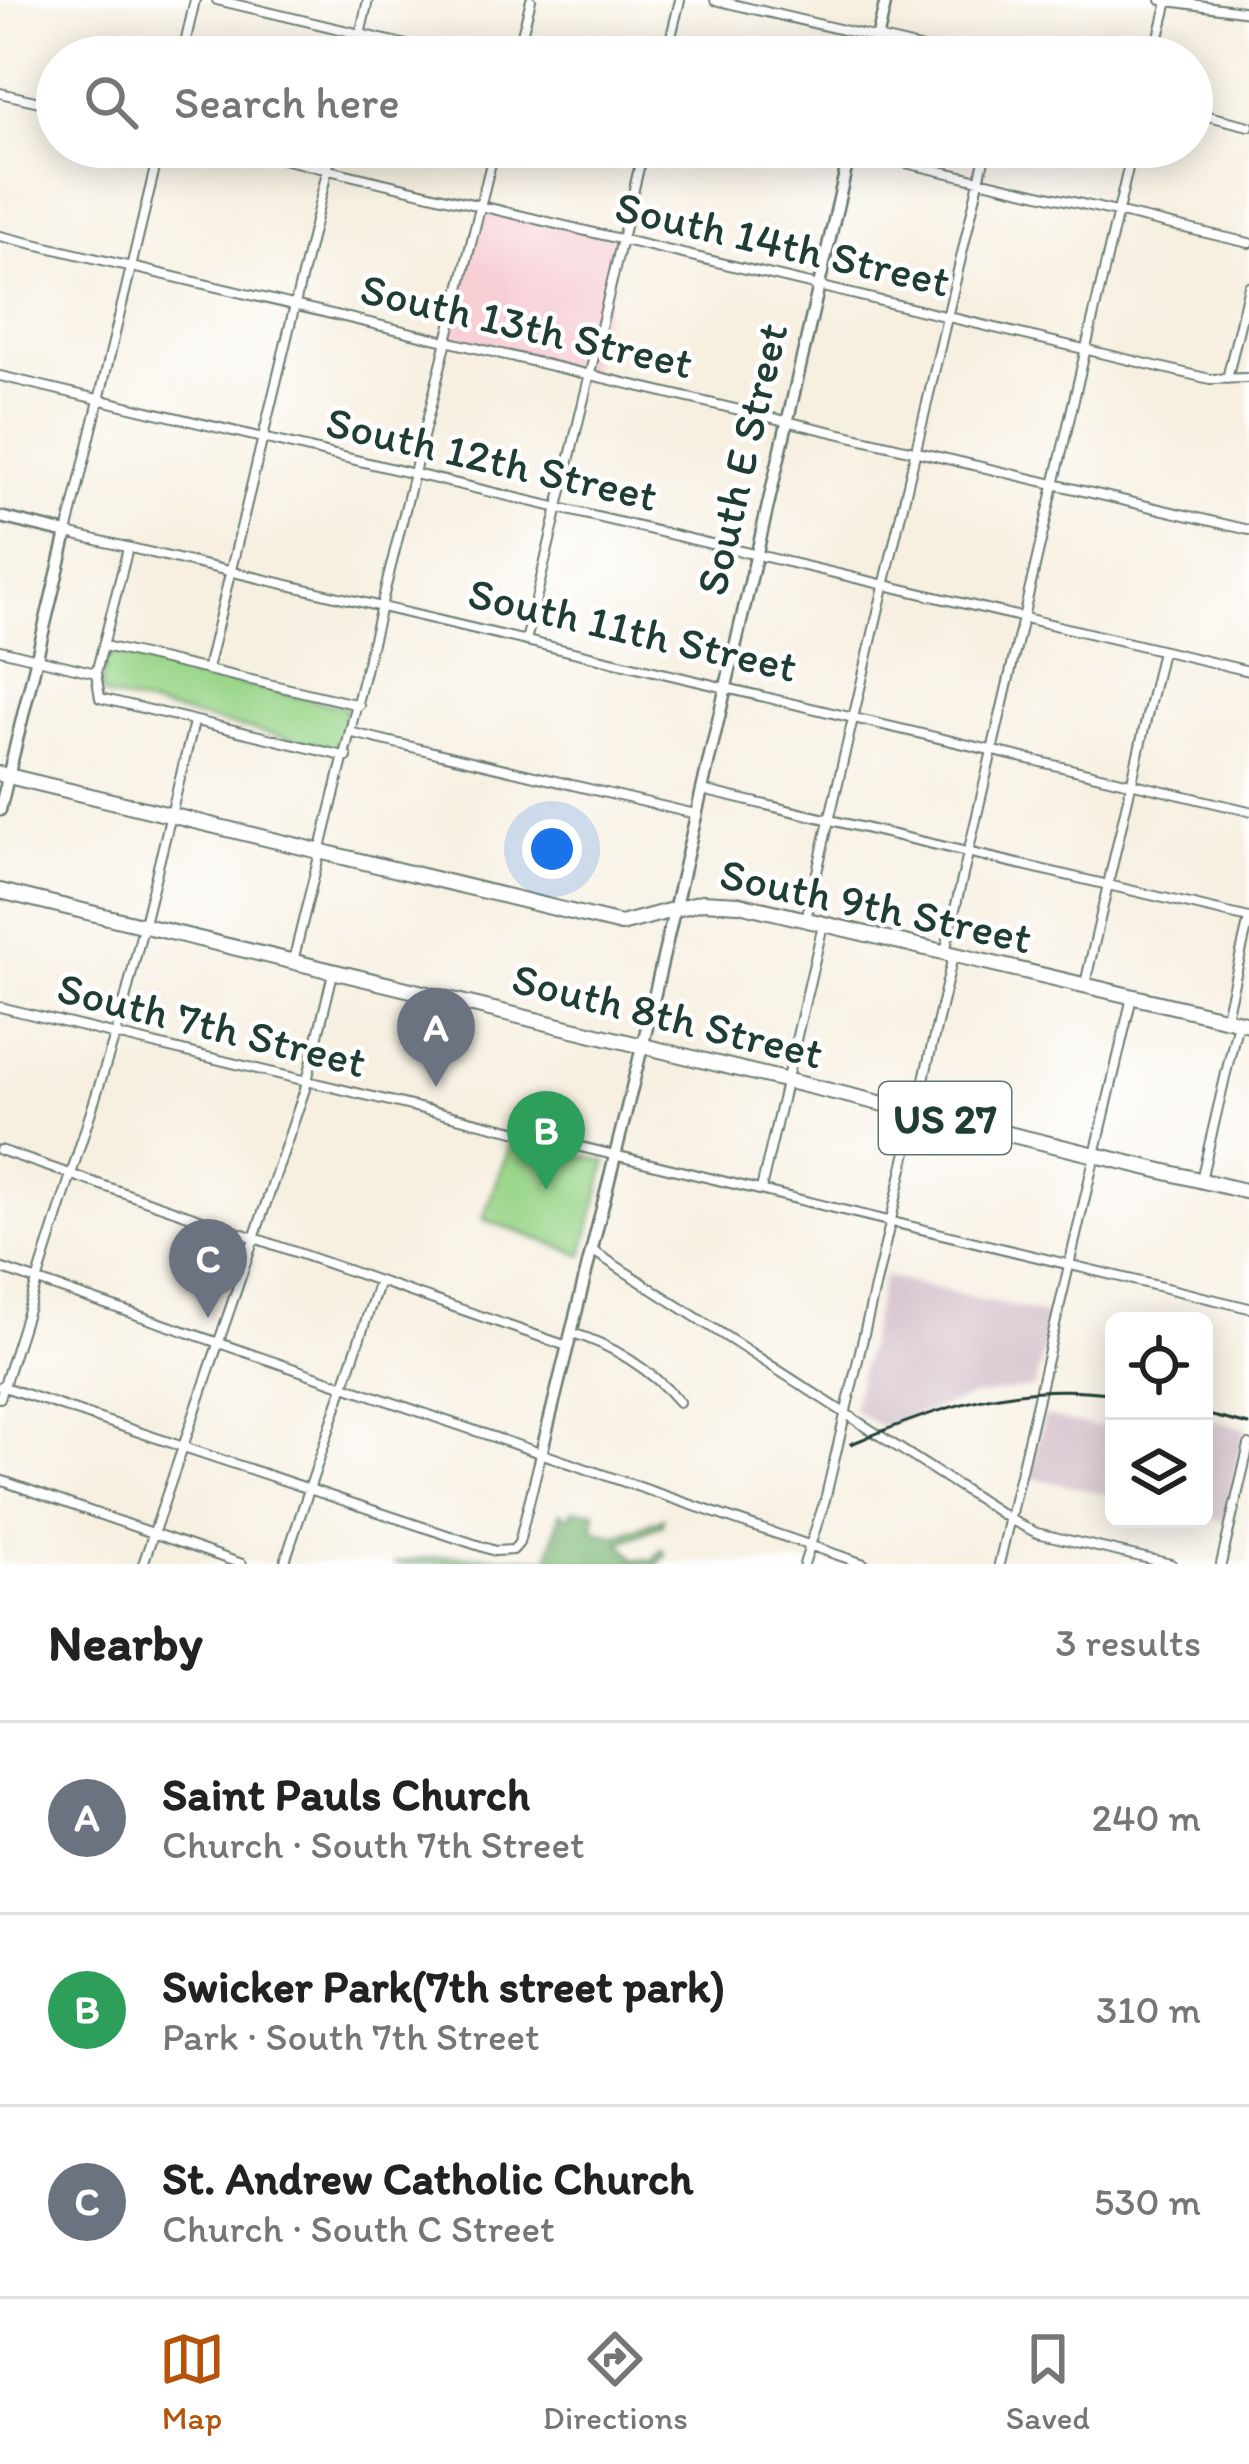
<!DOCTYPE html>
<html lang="en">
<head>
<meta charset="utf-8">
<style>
  :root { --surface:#fff; --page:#f2f2f2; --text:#222; --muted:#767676; --line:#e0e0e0; --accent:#b45309 }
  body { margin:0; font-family:Itim,sans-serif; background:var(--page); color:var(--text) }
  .controls { position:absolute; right:36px; bottom:36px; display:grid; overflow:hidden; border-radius:18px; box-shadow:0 6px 30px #0003 }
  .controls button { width:108px; height:108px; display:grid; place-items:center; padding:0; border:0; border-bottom:3px solid var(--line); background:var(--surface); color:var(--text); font:60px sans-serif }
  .you { position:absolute; left:552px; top:849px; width:42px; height:42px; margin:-30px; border:9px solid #fff; border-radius:50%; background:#1a73e8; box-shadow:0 0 0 18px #1a73e833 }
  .badge { display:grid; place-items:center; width:78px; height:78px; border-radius:50%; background:var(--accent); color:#fff; font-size:39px; font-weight:700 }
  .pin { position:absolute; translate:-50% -99px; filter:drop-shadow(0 3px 6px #0008) }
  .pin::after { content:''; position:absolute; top:63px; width:42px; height:36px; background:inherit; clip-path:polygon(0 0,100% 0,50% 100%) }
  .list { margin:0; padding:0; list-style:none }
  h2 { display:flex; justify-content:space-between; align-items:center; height:156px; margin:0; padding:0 48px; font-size:51px }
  h2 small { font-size:39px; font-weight:400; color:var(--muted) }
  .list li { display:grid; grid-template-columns:78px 1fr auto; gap:36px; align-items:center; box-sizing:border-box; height:192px; padding:0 48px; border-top:3px solid var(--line) }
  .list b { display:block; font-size:45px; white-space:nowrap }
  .list p { margin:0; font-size:39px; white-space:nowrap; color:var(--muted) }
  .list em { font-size:39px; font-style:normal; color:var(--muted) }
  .icon { flex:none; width:66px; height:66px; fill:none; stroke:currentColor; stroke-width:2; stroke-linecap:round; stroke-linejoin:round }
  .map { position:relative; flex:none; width:1249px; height:1564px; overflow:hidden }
  .search { position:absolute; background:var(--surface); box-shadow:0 6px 30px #0003; left:36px; right:36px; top:36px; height:132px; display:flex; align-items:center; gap:30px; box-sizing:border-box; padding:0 42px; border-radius:66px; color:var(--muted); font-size:45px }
  .sheet { height:732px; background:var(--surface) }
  nav { display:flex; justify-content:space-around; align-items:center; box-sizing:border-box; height:168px; border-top:3px solid var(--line); background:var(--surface); font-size:33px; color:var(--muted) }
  nav a { display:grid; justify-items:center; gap:6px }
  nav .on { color:var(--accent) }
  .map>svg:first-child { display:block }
</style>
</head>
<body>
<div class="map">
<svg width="1249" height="1564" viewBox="0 0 1249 1564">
  <rect width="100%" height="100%" fill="#fff"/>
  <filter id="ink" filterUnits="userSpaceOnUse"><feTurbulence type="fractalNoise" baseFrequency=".00833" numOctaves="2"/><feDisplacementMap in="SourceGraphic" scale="24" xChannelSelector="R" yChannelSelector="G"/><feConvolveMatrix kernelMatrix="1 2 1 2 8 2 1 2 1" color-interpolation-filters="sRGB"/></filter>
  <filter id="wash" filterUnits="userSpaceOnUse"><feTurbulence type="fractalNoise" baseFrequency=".004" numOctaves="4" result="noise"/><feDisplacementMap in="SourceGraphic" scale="48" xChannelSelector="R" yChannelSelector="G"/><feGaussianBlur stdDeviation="2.7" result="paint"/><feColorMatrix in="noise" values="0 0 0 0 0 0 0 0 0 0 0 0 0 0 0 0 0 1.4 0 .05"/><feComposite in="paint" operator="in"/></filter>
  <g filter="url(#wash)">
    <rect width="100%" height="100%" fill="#f7f0e1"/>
    <path fill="#f7cfd5" d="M 481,206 L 622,239 L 590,373 L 448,340 Z"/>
    <path fill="#d2bdc8" d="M 884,1276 L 1052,1316 L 1034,1388 L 973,1396 L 881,1427 L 852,1409 Z
      M 1108,1398 L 1114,1399 L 1114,1496 L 1030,1477 L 1044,1416 L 1101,1428 Z
      M 1204,1419 L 1245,1428 L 1224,1521 L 1204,1516 Z"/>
    <path fill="#9ad589" stroke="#5c895e" stroke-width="3" d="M 114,653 L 346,708 L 342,744 L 336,749 L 105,696 L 100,688 L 107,657 Z
      M 512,1139 L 607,1161 L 583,1255 L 483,1219 Z"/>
    <path fill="#7bb675" stroke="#4d7a54" stroke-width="3" d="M 572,1510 L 595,1511 L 594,1530 L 617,1536 L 663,1518 L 662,1525 L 621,1543 L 635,1559 L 653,1560 L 662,1549 L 666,1554 L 658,1564 L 393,1564 C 445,1549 494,1560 549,1558 L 560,1512 L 571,1517 Z"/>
  </g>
  <g filter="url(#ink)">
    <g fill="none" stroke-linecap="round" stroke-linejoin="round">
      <g stroke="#6b7c71" stroke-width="12">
        <path id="street" d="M 217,0 L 457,57
          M 715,0 L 958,57
          M 1161,0 L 1249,12
          M 182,57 L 195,0
          M 355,57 L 368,0
          M 516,57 L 531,0
          M 666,57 L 680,0
          M 1154,57 L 1168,1
          M 0,93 L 57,106
          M 1192,112 L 1249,126
          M 160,147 L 67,533 L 1249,811
          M 232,147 L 1210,379 L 1249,378
          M 837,147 L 1249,243
          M 0,236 L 1249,530
          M 0,376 L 1249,671
          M 1227,379 L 1249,286
          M 128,548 L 96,673 L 100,698 L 347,757
          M 526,641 L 644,147
          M 104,646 L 359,705
          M 0,650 L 96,673
          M 207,669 L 333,147
          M 353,733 L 695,814
          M 702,790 L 1249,918
          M 806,919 L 987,147
          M 945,952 L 1133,147
          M 293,961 L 495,147
          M 1085,984 L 1162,651
          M 0,1007 L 1249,1308
          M 1226,1016 L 1249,919
          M 0,1150 L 567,1346
          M 1201,1180 L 1238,1022
          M 761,1189 L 823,925
          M 593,1251 L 1011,1520 L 1037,1533 L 1171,1564
          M 0,1268 L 864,1564
          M 572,1333 C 611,1344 653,1371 679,1402
          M 1,1386 L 495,1551 L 513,1550 L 519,1543 L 541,1454
          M 0,1398 L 120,1020 L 194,722
          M 0,1480 L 242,1564
          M 143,1564 L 305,1089 L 333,973
          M 284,1564 L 379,1281
          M 804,1564 L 825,1500 L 953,956
          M 999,1564 L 1132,997
          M 1221,1564 L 1249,1445"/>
      </g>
      <g stroke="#6b7c71" stroke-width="15">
        <path id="secondary" d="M 873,57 L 886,0
          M 541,1454 L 648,1023 L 851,147"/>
      </g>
      <g stroke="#6b7c71" stroke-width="15">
        <path id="primary" d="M 0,517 L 67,533 L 0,810"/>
      </g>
      <g stroke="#6b7c71" stroke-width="18">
        <path id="highway" d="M 0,774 L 621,924 L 702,902 L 739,904 L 1249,1024
          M 0,891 L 1249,1192"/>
      </g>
      <use href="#street" stroke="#fff" stroke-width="8"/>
      <use href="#secondary" stroke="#fff" stroke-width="10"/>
      <use href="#primary" stroke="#fff" stroke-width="10"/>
      <use href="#highway" stroke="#fff" stroke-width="14"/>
      <path stroke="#1f3d34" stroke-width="3" d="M 1204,1414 L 1249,1425
        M 851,1444 C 938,1407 1018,1380 1114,1394"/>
    </g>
  </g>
  <g text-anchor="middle" stroke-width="9" stroke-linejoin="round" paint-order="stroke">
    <rect fill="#fff" stroke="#627771" stroke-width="3" x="879" y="1082" width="132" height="72" rx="9"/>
    <g font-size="42" font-weight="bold" fill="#1f3d34">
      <text x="945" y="1133">US 27</text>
    </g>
    <g font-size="45" fill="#1f3d34" stroke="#fff">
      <text transform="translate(783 243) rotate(13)" y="16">South 14th Street</text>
      <text transform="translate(527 325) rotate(13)" y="16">South 13th Street</text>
      <text transform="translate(492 458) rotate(13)" y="16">South 12th Street</text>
      <text transform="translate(741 459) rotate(-77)" y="16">South E Street</text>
      <text transform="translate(633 629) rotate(13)" y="16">South 11th Street</text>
      <text transform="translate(876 905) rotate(12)" y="16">South 9th Street</text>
      <text transform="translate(668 1015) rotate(14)" y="16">South 8th Street</text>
      <text transform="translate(212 1024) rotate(14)" y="16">South 7th Street</text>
    </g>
  </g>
</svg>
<div class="controls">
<button><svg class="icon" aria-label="locate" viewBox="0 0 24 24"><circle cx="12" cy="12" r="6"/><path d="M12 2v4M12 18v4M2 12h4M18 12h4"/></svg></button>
<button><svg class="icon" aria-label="layers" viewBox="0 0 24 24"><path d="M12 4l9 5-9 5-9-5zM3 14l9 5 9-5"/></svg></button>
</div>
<div class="you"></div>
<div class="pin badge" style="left:436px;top:1087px;background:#6b7280">A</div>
<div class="pin badge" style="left:546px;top:1190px;background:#2e9e5b">B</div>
<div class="pin badge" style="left:208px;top:1318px;background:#6b7280">C</div>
<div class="search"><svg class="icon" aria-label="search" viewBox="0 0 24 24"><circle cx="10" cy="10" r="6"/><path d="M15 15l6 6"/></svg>Search here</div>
</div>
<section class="sheet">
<h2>Nearby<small>3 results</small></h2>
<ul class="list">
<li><span class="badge" style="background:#6b7280">A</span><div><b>Saint Pauls Church</b><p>Church · South 7th Street</p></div><em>240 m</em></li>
<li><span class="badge" style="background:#2e9e5b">B</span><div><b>Swicker Park(7th street park)</b><p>Park · South 7th Street</p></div><em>310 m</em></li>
<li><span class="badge" style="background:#6b7280">C</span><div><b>St. Andrew Catholic Church</b><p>Church · South C Street</p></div><em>530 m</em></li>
</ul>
</section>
<nav>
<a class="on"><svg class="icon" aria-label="map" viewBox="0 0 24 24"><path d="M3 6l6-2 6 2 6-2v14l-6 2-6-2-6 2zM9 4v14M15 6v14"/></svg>Map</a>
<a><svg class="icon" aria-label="directions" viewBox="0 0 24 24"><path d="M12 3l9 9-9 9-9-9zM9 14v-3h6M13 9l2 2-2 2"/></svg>Directions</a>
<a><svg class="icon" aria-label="saved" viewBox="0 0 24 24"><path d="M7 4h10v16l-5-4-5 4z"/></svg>Saved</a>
</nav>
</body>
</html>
